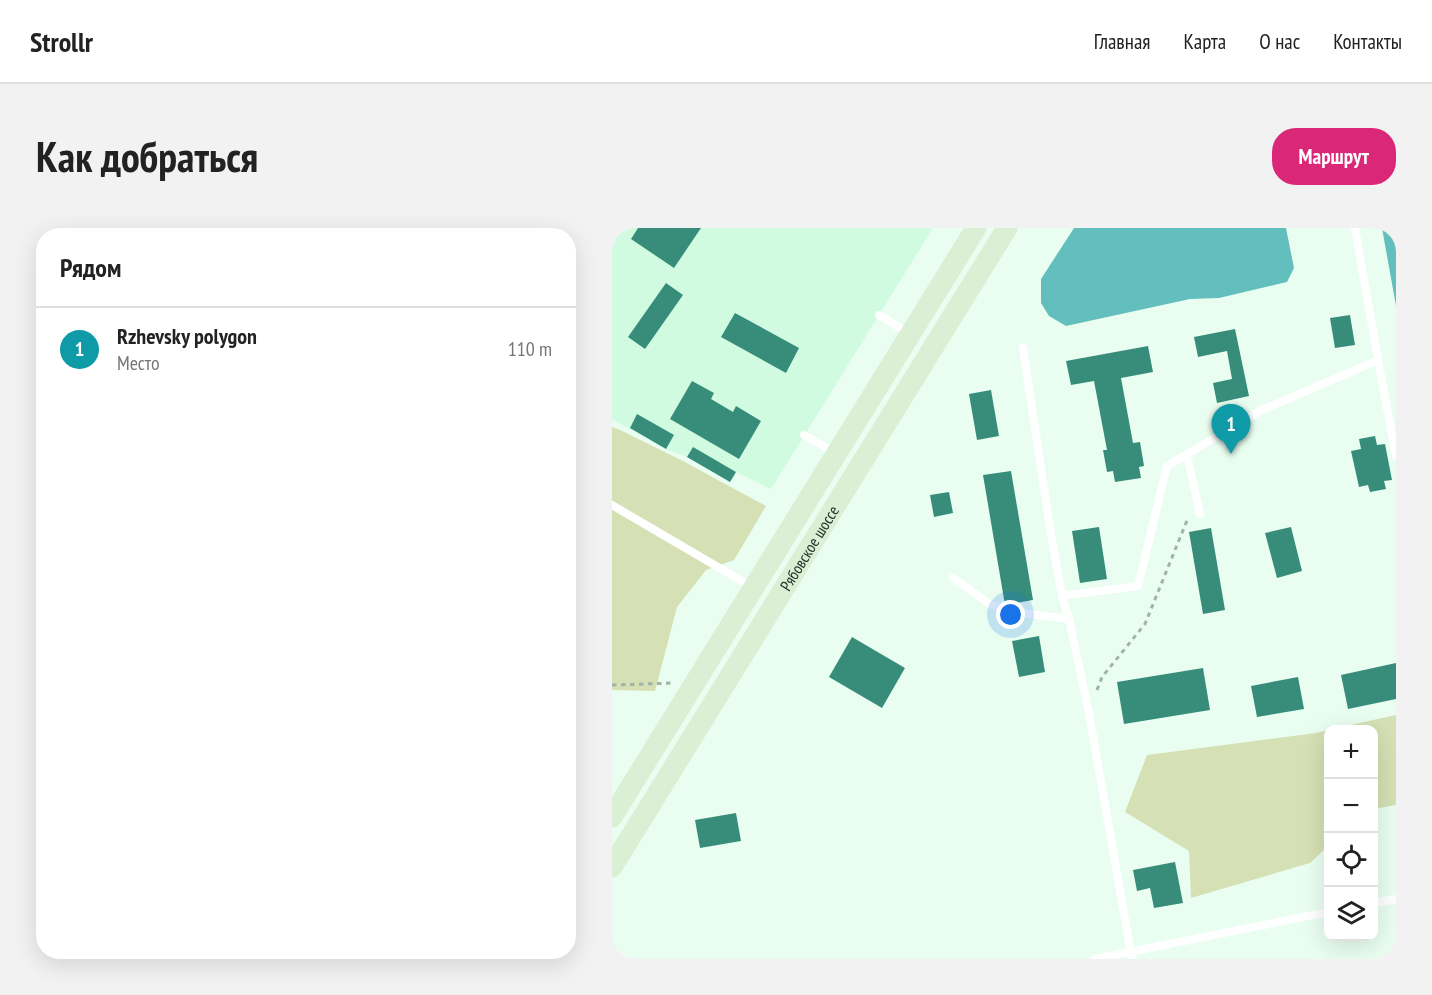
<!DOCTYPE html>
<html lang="ru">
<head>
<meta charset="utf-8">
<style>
  :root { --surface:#fff; --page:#f2f2f2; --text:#222; --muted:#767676; --line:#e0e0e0; --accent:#db2777 }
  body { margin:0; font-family:"PT Sans Narrow",sans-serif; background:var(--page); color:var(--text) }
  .controls { position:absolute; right:18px; bottom:18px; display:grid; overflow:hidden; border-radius:12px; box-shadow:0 6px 24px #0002 }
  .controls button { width:54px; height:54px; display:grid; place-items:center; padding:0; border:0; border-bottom:2px solid var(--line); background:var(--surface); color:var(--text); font:30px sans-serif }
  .you { position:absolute; left:399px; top:387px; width:21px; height:21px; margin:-15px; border:4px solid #fff; border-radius:50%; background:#1a73e8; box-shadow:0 0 0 9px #1a73e833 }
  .badge { display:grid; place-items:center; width:39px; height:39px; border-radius:50%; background:var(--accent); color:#fff; font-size:20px; font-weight:700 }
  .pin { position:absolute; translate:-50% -50px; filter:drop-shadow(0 2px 3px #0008) }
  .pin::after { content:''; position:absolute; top:32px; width:21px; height:18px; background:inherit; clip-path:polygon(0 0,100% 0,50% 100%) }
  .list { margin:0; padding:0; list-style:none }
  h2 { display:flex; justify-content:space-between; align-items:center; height:78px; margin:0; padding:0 24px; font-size:26px }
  h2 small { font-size:20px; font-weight:400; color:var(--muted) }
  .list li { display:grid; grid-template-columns:39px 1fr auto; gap:18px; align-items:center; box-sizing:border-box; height:84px; padding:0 24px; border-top:2px solid var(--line) }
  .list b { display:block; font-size:22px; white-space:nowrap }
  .list p { margin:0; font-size:20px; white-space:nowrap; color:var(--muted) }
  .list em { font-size:20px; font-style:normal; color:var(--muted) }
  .icon { flex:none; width:33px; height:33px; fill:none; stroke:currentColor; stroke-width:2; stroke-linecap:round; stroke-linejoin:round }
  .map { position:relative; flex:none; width:784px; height:731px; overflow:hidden; border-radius:24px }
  header { display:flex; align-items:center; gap:36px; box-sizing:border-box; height:84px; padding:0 30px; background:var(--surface); border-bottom:2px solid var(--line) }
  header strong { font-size:28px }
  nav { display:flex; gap:33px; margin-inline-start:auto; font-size:21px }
  .intro { display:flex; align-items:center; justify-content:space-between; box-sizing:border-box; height:144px; padding:0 36px }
  h1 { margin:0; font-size:42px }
  .button { padding:15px 27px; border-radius:24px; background:var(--accent); color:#fff; font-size:21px; font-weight:700 }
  main { display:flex; gap:36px; padding:0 36px }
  aside { flex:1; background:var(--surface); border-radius:24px; box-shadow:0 6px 24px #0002 }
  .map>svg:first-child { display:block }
</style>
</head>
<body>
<header>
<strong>Strollr</strong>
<nav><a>Главная</a><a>Карта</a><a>О нас</a><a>Контакты</a></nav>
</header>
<div class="intro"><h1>Как добраться</h1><a class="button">Маршрут</a></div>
<main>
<aside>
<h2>Рядом<small></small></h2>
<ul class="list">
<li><span class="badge" style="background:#0f9aa8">1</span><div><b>Rzhevsky polygon</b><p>Место</p></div><em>110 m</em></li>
</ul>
</aside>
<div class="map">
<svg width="784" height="731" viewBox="0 0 784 731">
  <rect width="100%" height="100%" fill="#e9fef1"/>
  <path fill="#d0fbe0" d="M 0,0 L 321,0 L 159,261 L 124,244 L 118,254 L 75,229 L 54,221 L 0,191 Z"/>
  <path fill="#d5e0b4" d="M 0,199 L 6,201 L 69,232 L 154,278 L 122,332 L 94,342 L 65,379 L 43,463 L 0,462 Z
    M 784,487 L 784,577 L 762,581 L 762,502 L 720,501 Z
    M 716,502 L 716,618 L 698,635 L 579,670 L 577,623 L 513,584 L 535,527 L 704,505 Z"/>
  <path fill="#63bfbe" d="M 462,0 L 674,0 L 682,40 L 675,54 L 607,70 L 578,71 L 454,98 L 437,88 L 429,75 L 429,51 Z
    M 770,0 L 784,0 L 784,78 Z"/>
  <path fill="#378d7a" d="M 26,0 L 89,0 L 62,40 L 19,11 Z
    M 54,55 L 71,67 L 33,121 L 16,109 Z
    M 123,85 L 187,120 L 174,145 L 109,109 Z
    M 738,87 L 743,117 L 723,120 L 718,90 Z
    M 623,101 L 637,168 L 605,175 L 601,155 L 620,151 L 615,123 L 586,129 L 582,109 Z
    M 536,118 L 541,144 L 509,150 L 521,215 L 528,214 L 532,238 L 527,239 L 529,250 L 503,254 L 501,243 L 495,244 L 491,222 L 495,222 L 482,153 L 459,157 L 454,133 Z
    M 80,153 L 102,165 L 99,171 L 121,184 L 124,178 L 149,193 L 127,231 L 58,191 Z
    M 379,162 L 387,208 L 365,212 L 357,166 Z
    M 25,186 L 62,207 L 54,221 L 18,200 Z
    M 763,208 L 765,217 L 773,216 L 780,252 L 772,253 L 774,261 L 758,264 L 756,257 L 747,259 L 739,223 L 749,221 L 747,211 Z
    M 81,219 L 124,244 L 118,254 L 75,229 Z
    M 399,243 L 421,372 L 393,377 L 371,247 Z
    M 337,264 L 341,285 L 322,289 L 318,267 Z
    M 487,299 L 495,351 L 468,355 L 460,303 Z
    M 679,299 L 690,343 L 665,350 L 653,305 Z
    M 599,300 L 613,382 L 591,386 L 577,304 Z
    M 427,408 L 433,444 L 407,449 L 400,413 Z
    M 240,409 L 293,440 L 270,480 L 217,449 Z
    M 784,435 L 784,471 L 736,481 L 729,447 Z
    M 591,440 L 598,482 L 512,496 L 505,454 Z
    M 686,449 L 692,481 L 645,489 L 639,458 Z
    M 124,585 L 129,613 L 88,620 L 83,592 Z
    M 563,634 L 571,675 L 542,680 L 538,660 L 525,663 L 521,642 Z"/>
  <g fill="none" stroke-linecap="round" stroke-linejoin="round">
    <path stroke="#a1b3a8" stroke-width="3" stroke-dasharray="4.5 4.5" stroke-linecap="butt" d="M 0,457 L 62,455
      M 485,462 L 490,449 L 533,396 L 576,290"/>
    <path stroke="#fff" stroke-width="8" d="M 267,87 L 297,105
      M 411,120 L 438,300 L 450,368
      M 766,132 L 784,228
      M 192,207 L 222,224
      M 575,227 L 588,286
      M 0,277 L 140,359
      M 341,350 L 379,377 L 409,385 L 457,391
      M 762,675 L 784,671
      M 483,731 L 716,684
      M 520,731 L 477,485 L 457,391 L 450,368 L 526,358 L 555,238 L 648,183 L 766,132 L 743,0"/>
    <g stroke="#daefd3" stroke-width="21">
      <path d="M 0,589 L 364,0"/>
      <path id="s1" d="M 0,639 L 395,0"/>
    </g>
  </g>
  <g text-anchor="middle" stroke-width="4.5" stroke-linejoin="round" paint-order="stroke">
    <g font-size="16" fill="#25322a" stroke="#e9fef1">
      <text dy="6" stroke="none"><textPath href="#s1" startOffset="375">Рябовское шоссе</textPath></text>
    </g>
  </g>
</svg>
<div class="controls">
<button>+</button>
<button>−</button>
<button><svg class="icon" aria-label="locate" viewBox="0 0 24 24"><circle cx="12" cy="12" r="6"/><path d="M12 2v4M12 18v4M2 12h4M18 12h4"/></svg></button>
<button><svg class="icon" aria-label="layers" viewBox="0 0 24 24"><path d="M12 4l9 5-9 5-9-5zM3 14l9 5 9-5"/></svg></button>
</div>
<div class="you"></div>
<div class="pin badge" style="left:619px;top:226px;background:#0f9aa8">1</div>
</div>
</main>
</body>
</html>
